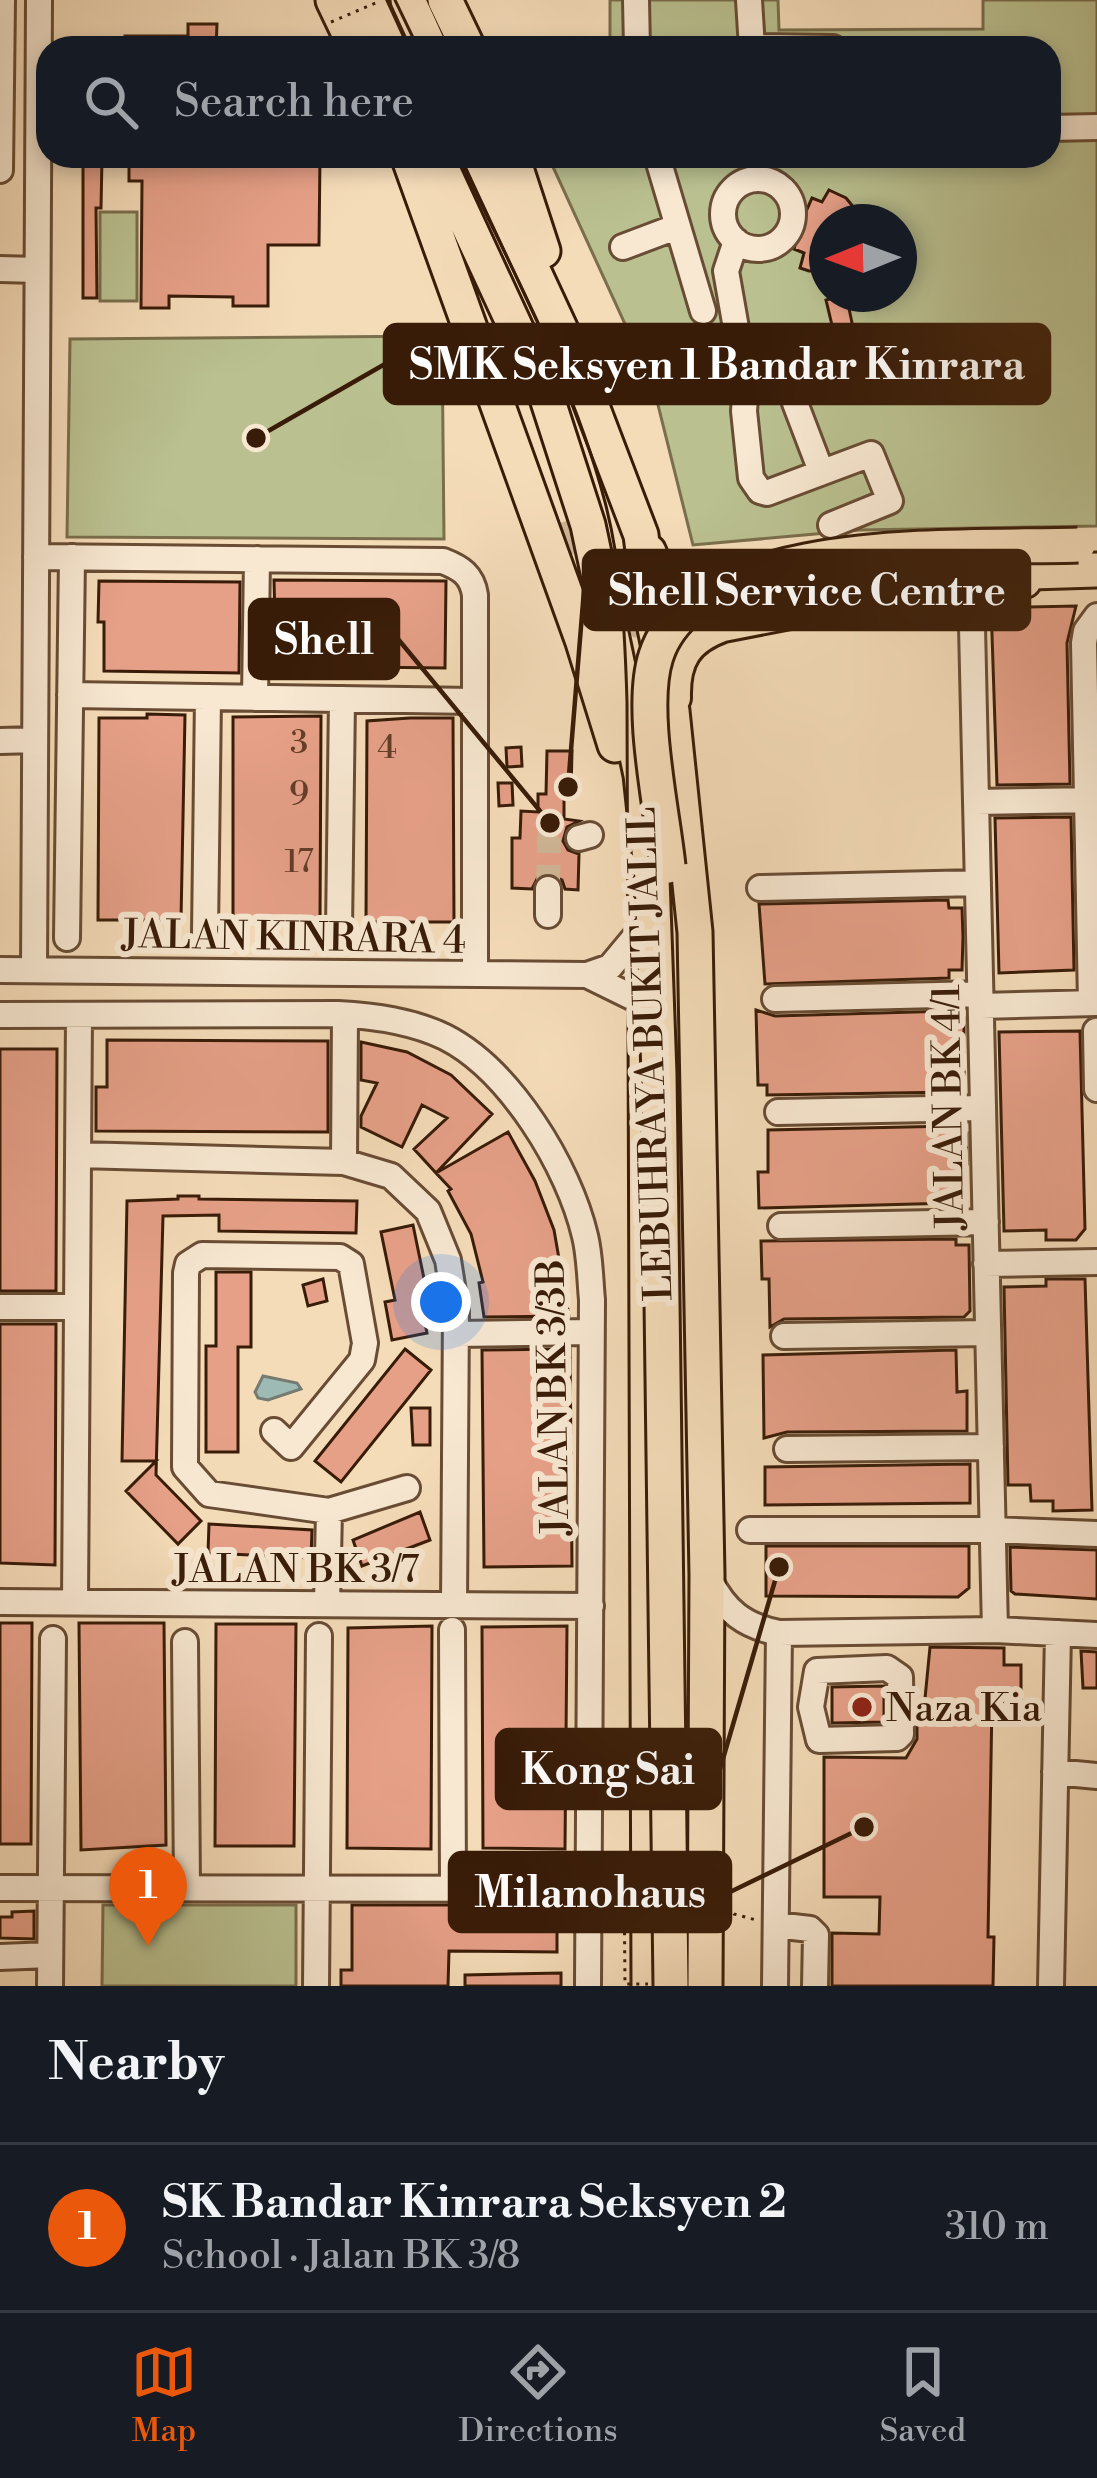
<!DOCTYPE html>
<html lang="en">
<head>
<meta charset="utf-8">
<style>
  :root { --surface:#171b24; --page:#20242c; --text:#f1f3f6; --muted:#9ea1a6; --line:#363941; --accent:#ea580c }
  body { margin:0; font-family:"Libre Bodoni",serif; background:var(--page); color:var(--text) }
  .compass { position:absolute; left:809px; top:204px; width:108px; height:108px; border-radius:50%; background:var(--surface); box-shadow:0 6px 18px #0003; rotate:269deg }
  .you { position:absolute; left:441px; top:1302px; width:42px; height:42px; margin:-30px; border:9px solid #fff; border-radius:50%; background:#1a73e8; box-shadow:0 0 0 18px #1a73e833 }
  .badge { display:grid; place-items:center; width:78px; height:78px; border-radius:50%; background:var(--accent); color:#fff; font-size:39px; font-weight:700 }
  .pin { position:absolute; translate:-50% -99px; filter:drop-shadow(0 3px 6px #0008) }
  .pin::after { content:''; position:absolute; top:63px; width:42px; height:36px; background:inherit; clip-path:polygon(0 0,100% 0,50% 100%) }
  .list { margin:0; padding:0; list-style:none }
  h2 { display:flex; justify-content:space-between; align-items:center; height:156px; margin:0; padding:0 48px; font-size:51px }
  h2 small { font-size:39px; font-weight:400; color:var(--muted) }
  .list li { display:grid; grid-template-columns:78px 1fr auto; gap:36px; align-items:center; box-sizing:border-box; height:168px; padding:0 48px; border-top:3px solid var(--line) }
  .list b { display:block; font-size:45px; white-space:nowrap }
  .list p { margin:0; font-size:39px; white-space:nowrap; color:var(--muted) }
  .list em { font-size:39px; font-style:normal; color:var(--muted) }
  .icon { flex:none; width:66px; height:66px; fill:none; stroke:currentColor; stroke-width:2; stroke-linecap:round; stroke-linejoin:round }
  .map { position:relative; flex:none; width:1097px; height:1986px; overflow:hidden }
  .search { position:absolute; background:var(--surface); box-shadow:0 6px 18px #0003; left:36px; right:36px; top:36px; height:132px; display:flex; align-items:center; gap:30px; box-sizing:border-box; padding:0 42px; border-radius:36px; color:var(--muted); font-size:45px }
  .sheet { height:324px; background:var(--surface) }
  nav { display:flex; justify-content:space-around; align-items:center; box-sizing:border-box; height:168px; border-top:3px solid var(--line); background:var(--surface); font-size:33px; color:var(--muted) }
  nav a { display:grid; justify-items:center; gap:6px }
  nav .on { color:var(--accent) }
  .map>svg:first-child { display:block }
</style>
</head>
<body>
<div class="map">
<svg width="1097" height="1986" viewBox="0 0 1097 1986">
  <rect width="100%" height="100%" fill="#f5dcb9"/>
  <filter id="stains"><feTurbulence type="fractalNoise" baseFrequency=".00167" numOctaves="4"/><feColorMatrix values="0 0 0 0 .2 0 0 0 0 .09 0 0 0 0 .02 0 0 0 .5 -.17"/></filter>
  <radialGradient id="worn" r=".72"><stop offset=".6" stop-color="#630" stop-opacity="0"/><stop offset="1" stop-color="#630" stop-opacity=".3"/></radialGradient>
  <path fill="#bac090" stroke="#7a6e4c" stroke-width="3" fill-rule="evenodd" d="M 610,0 L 778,0 L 779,30 L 983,29 L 983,0 L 1097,0 L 1097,526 L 860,530 L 693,545 L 653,385 L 548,156 L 1049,156 L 1049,48 L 610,48 ZM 827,222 L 899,222 L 899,294 L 827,294 Z
    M 100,212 L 137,212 L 137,301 L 100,301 Z
    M 442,336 L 444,539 L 67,537 L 70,339 Z
    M 103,1905 L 296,1905 L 296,1986 L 102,1986 Z"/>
  <path fill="#9dbab5" stroke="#757b70" stroke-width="3" d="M 263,1376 L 297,1383 L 301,1389 L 268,1400 L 258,1398 L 255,1392 Z"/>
  <path fill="#e6a088" stroke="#391c08" stroke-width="3" d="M 188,24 L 217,24 L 216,48 L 125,48 L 125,36 L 188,36 Z
    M 143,156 L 320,156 L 319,245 L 268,245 L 268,306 L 233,306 L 233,297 L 169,296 L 169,308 L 141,308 L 142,181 L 129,181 L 129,158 Z
    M 83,158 L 102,158 L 101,208 L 96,208 L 97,298 L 83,298 Z
    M 829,190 L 846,198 L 855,209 L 848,222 L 827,222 L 827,271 L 809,271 L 800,268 L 804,253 L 794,249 L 801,223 L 812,198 L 822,202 Z
    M 846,294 L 856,342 L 837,346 L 826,300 Z
    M 274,580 L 446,581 L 445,668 L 276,666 Z
    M 99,581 L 240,582 L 239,673 L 104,671 L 104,622 L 98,622 Z
    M 1029,601 L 1029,607 L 1076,606 L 1067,643 L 1070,784 L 997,785 L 991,604 Z
    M 147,714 L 185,715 L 181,920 L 98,920 L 99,718 L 147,718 Z
    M 321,716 L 320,920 L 233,920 L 233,717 Z
    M 410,718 L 453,718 L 454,922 L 366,922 L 367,721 Z
    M 521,747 L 522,766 L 507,767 L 506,748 Z
    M 547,751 L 572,751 L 571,793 L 564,793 L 564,819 L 579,821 L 567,827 L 563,841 L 568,850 L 579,854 L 578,890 L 565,889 L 562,880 L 549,873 L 539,875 L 532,889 L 512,888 L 512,838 L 520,838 L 521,811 L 538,812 L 538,794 L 546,794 Z
    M 498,783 L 512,783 L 513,805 L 499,806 Z
    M 1071,817 L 1074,970 L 999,973 L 995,818 Z
    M 948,900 L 949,908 L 962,908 L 963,937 L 962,970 L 949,970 L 949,978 L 765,984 L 759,904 Z
    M 756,1010 L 775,1016 L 949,1011 L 949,1019 L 964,1018 L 964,1084 L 953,1084 L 953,1092 L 767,1095 L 767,1085 L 758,1085 Z
    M 1080,1031 L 1085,1229 L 1076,1240 L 1046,1240 L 1046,1230 L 1004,1231 L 999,1032 Z
    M 107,1040 L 328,1041 L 328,1132 L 96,1131 L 96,1087 L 107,1087 Z
    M 361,1042 L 407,1052 L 451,1075 L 492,1114 L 436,1173 L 414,1149 L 447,1118 L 422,1105 L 402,1147 L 361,1127 L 361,1116 L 377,1083 L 361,1080 Z
    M 0,1049 L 57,1049 L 56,1291 L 0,1291 Z
    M 952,1126 L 952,1133 L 967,1133 L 967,1164 L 964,1164 L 965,1196 L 953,1196 L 953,1203 L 759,1208 L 758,1172 L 768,1172 L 768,1130 Z
    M 508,1132 L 535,1181 L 554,1230 L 569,1316 L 484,1317 L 479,1283 L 483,1282 L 471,1234 L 448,1191 L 451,1189 L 436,1173 Z
    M 178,1196 L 199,1196 L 199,1199 L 357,1201 L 356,1233 L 219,1231 L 219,1215 L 163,1216 L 156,1475 L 201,1521 L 178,1544 L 126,1491 L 156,1461 L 122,1461 L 127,1201 L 178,1199 Z
    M 413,1225 L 428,1298 L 420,1300 L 427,1333 L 392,1340 L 385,1302 L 395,1300 L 381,1232 Z
    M 956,1239 L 956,1245 L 969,1245 L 970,1311 L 964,1317 L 784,1319 L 770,1327 L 769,1279 L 762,1279 L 761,1241 Z
    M 216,1272 L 251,1272 L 251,1347 L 238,1347 L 238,1452 L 206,1452 L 206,1346 L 216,1346 Z
    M 323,1279 L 327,1301 L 308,1306 L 303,1285 Z
    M 1046,1279 L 1085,1279 L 1092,1510 L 1053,1511 L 1053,1501 L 1031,1501 L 1030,1485 L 1008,1485 L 1004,1287 L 1046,1286 Z
    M 0,1324 L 56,1324 L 55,1565 L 0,1563 Z
    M 405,1349 L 431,1370 L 341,1482 L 315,1461 Z
    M 570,1349 L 572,1566 L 484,1567 L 482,1350 Z
    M 956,1350 L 957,1392 L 967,1391 L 967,1431 L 787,1432 L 764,1438 L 763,1355 Z
    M 411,1408 L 430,1408 L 430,1445 L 413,1445 Z
    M 970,1464 L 970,1503 L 765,1505 L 765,1467 Z
    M 420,1512 L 430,1540 L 362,1566 L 353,1540 Z
    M 209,1524 L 312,1530 L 311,1558 L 208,1553 Z
    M 766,1546 L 969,1546 L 969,1588 L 958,1597 L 766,1596 Z
    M 1010,1547 L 1097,1550 L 1097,1599 L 1015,1594 L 1011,1591 Z
    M 0,1623 L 32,1623 L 31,1844 L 0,1844 Z
    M 79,1623 L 164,1623 L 166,1845 L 81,1850 Z
    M 216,1624 L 296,1624 L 294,1846 L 215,1846 Z
    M 432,1626 L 431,1849 L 347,1848 L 348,1628 Z
    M 567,1626 L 565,1849 L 483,1848 L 482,1627 Z
    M 930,1647 L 1004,1648 L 1004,1665 L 1021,1665 L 1021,1701 L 992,1702 L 988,1937 L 994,1937 L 993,1986 L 832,1986 L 832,1933 L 879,1934 L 880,1897 L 824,1897 L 824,1757 L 906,1758 L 917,1739 L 917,1718 L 923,1719 Z
    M 1081,1651 L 1097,1652 L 1097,1688 L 1083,1688 Z
    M 884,1686 L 884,1722 L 832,1723 L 832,1687 Z
    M 352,1905 L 557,1905 L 557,1952 L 449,1951 L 448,1986 L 341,1986 L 341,1970 L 352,1970 Z
    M 34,1911 L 34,1939 L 0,1938 L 0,1917 L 12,1917 L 12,1912 Z
    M 561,1973 L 561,1986 L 465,1986 L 465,1975 Z"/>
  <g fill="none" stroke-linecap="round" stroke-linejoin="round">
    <path stroke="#cfb696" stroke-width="24" stroke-dasharray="24 12" stroke-linecap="butt" d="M 548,889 L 549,838 L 579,838"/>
    <path stroke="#cfb696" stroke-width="33" stroke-dasharray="33 16" stroke-linecap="butt" d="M 566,521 C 584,575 615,632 680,628"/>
    <g stroke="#684c34" stroke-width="30">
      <path id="minor" d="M 636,0 L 637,48
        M 749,0 L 752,48
        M 752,47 L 833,48
        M 1049,128 L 1097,127
        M 657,156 L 703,311
        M 0,170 L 2,0
        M723 214a35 35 0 1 1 70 0a35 35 0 1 1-70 0Z
        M 736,241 L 726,271 L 746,385 L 744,411 L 751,478 L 760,491 L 767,493 L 871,454 L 890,501 L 831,525
        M 623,247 L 676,227
        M 0,269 L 37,270
        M 795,403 L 821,471
        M 36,557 L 443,561 C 461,568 472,575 475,595 L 475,974
        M 971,583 L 995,1630
        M 70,695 L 474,701
        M 255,698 L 257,559
        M 0,741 L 35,740
        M 976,802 L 1097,800
        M 579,838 L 590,835
        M 760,888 L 978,883
        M 548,915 L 548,889
        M 339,930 L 342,699
        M 205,933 L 208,697
        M 67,938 L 72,557
        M 0,970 L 587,975 L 644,1003
        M 34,970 L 39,0
        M 587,975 L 610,967 L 640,931
        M 775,999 L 980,994
        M 1091,1003 L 1084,643 L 1086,631 L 1097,616
        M 981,1006 L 1097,1003
        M 0,1015 L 338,1014 C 375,1016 412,1021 445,1037 C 510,1070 569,1167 585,1236 C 590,1256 590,1279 592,1300 L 588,1986
        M 1096,1031 L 1097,1089
        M 778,1112 L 983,1108
        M 78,1155 L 344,1162 L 391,1176 L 428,1211 L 448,1260 L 456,1311 L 454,1605
        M 344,1162 L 345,1015
        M 781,1226 L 986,1222
        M 986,1264 L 1097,1262
        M 0,1307 L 77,1307
        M 456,1334 L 591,1332
        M 784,1336 L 988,1333
        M 274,1431 L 291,1447 L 362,1360 L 365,1343 L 351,1264 L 340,1257 L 202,1255 L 188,1264 L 186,1273 L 185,1467 L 209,1494 L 329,1511 L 407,1488
        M 787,1449 L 991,1447
        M 750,1530 L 992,1530 L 1097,1534
        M 709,1579 C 725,1611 744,1626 779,1633 L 995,1630 L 1097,1635
        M 0,1602 L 591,1606
        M 75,1602 L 79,1016
        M 327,1604 L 329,1511
        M 452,1630 L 453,1889
        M 185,1642 L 187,1888
        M 887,1668 L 900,1677 L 901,1734 L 897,1738 L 819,1740 L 811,1707 L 817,1671 Z
        M 1055,1772 L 1097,1776
        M 0,1888 L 588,1889
        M 776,1925 L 810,1929 L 816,1935 L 815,1986
        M 0,1957 L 50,1955
        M 50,1986 L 53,1639
        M 316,1986 L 319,1636
        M 775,1986 L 779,1633
        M 1051,1986 L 1058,1633"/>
    </g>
    <g stroke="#391c08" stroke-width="36">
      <path id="major" d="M 650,551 L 671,600 L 690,608 L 891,563
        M 675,698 C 674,659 687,639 723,626 L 909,590 L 1025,582"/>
    </g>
    <g stroke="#391c08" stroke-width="39">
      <path id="highway" d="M 333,0 L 356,48
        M 367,0 L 389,48
        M 408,0 L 430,48
        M 445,0 L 468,48
        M 408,156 L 583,642 L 615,745
        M 436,156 L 544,389 L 588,525 L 641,775 L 652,878 L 659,1074 L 671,1986
        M 480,156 L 572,354 L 641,535 L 649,599 L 672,711 L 695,932 L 707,1575 L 705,1986
        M 512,156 L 543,251
        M 1000,573 L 1097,570"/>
    </g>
    <path stroke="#391c08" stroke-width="3" stroke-dasharray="3 6" stroke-linecap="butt" d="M 633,1880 L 645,1880
      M 607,1883 L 624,1878 L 625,1984 L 648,1984
      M 729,1906 L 734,1914 L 756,1920"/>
    <use href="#minor" stroke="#f8e8d2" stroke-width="24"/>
    <use href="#major" stroke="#f5dcb9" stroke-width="30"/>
    <use href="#highway" stroke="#f5dcb9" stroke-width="33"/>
    <path stroke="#391c08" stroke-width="3" d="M 395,0 L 418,48
      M 458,156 C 511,268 573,380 605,502 C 622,567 625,634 627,702 L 631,1986"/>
    <g stroke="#391c08" stroke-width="39" stroke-linecap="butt">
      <path id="highway-bridge" d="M 668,866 C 662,809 639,708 656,656 C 696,531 971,549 1078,545"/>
    </g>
    <path stroke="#391c08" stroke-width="3" stroke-dasharray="3 6" stroke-linecap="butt" d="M 331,22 L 378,2"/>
    <use href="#highway-bridge" stroke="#f5dcb9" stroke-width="33"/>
  </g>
  <circle fill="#8f2418" stroke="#f8e8d2" stroke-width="4.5" cx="862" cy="1707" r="12"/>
  <g text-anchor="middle" stroke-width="12" stroke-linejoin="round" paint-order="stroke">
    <g font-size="33" fill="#643d28">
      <text x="299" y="753">3</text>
      <text x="387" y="758">4</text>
      <text x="299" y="804">9</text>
      <text x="299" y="872">17</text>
    </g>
    <g font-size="39" fill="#391c08" stroke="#f8e8d2">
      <text transform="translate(294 936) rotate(1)" y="14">JALAN KINRARA 4</text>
      <text transform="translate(649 1054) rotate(-92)" y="14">LEBUHRAYA BUKIT JALIL</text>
      <text transform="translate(947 1107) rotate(-91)" y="14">JALAN BK 4/1</text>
      <text transform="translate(552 1397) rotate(-91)" y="14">JALAN BK 3/3B</text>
      <text x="296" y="1582">JALAN BK 3/7</text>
    </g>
    <g font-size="39" fill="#391c08" stroke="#f8e8d2" text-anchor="start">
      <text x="886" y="1721">Naza Kia</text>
    </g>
  </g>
  <path fill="none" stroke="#391c08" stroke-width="4.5" d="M256 438L385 364M568 787L584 590M550 823L398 639M779 1567L720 1769M864 1827L730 1892"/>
  <g fill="#391c08" stroke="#f8e8d2" stroke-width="4.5">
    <circle cx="256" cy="438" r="12"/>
    <circle cx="568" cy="787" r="12"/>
    <circle cx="550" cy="823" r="12"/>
    <circle cx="779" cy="1567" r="12"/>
    <circle cx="864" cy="1827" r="12"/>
  </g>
  <g fill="#391c08" stroke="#391c08" stroke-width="4.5">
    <rect x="385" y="325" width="664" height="78" rx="12"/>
    <rect x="584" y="551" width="445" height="78" rx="12"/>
    <rect x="250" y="600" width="148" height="78" rx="12"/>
    <rect x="497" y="1730" width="223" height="78" rx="12"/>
    <rect x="450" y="1853" width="280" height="78" rx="12"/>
  </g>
  <g font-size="42" text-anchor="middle" font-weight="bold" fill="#fff">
    <text x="717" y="379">SMK Seksyen 1 Bandar Kinrara</text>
    <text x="807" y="605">Shell Service Centre</text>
    <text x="324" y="654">Shell</text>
    <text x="608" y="1784">Kong Sai</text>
    <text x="590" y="1907">Milanohaus</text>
  </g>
  <rect width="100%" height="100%" filter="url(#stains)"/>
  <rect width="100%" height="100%" fill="url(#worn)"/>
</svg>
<svg class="compass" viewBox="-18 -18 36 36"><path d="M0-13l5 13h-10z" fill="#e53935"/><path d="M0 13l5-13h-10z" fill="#9ea1a6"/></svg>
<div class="you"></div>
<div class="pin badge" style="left:148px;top:1946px">1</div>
<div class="search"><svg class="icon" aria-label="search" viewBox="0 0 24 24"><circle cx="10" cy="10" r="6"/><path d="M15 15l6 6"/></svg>Search here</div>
</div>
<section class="sheet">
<h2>Nearby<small></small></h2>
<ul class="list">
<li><span class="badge">1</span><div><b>SK Bandar Kinrara Seksyen 2</b><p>School · Jalan BK 3/8</p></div><em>310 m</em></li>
</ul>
</section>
<nav>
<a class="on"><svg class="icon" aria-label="map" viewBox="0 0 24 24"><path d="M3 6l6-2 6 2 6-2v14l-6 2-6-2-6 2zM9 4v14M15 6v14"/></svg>Map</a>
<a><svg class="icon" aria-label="directions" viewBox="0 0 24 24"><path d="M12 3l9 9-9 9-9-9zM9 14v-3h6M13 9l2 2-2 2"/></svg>Directions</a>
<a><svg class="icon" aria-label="saved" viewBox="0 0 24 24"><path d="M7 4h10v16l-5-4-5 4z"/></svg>Saved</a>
</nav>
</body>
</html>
